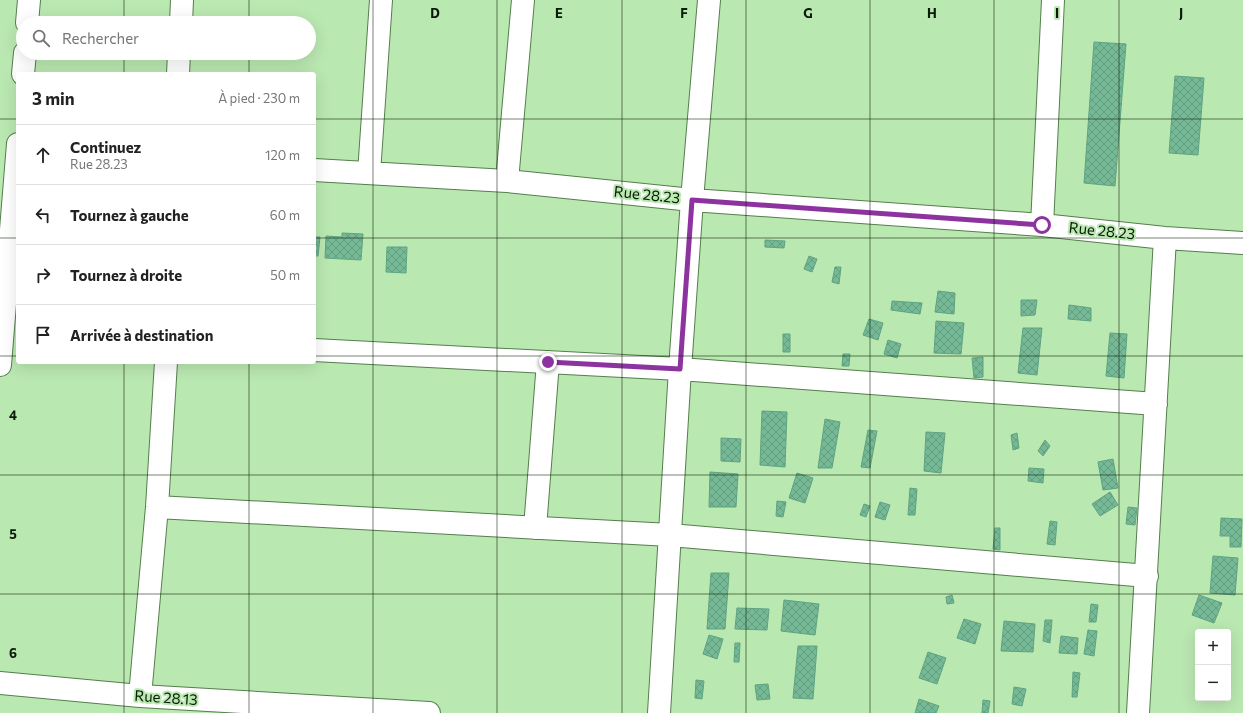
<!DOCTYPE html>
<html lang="fr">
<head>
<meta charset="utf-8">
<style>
  :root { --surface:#fff; --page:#f2f2f2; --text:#222; --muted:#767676; --line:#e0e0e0 }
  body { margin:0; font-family:Commissioner,sans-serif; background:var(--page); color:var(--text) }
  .controls { position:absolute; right:12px; bottom:12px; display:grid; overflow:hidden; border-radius:4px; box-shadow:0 4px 16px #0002 }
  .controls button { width:36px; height:36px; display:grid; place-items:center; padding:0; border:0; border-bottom:1px solid var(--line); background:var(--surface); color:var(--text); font:20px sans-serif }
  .stop { position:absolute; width:12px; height:12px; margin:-9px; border:3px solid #8d339f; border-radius:50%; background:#fff }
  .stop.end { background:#8d339f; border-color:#fff; box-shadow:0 1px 4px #0008 }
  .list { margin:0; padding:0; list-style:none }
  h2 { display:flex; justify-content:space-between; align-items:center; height:52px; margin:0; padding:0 16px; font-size:17px }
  h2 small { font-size:13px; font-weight:400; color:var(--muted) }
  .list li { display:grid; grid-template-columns:26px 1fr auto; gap:12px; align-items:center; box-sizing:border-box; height:60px; padding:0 16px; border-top:1px solid var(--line) }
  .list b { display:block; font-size:15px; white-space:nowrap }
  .list p { margin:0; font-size:13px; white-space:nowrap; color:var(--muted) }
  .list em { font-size:13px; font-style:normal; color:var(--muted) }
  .icon { flex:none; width:22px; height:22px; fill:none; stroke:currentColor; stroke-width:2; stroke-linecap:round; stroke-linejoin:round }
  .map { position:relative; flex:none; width:1243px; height:713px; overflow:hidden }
  .search { position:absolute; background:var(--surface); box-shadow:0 4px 16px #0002; left:16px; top:16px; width:300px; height:44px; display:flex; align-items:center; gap:10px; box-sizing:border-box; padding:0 14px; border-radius:22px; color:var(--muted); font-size:15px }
  .panel { position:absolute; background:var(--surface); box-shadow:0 4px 16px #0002; left:16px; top:72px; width:300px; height:292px; border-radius:4px }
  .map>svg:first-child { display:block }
</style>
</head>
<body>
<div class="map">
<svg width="1243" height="713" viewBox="0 0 1243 713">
  <defs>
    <pattern id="building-cross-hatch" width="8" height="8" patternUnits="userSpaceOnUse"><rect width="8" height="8" fill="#75b996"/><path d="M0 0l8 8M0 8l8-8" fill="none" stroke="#649e80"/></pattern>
  </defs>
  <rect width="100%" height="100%" fill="#bae8b1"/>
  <path fill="url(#building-cross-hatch)" stroke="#5fa380" d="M 1094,42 L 1126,44 L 1115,186 L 1084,183 Z
    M 1175,76 L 1204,78 L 1198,155 L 1169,153 Z
    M 342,233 L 363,234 L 361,260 L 325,258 L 326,236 L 342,237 Z
    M 314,237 L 320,237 L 318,256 L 314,256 Z
    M 765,240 L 785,241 L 784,248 L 765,247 Z
    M 387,247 L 407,247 L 406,273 L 386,272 Z
    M 809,256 L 817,259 L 812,272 L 804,269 Z
    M 835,267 L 841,267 L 839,284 L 832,282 Z
    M 938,291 L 955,293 L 954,314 L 935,312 Z
    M 1021,300 L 1037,300 L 1035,315 L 1021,316 Z
    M 892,301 L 922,303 L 920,314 L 891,310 Z
    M 1069,305 L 1091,308 L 1091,321 L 1068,319 Z
    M 869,319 L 883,323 L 878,340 L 863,335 Z
    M 936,321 L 964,323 L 961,354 L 934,353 Z
    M 1023,328 L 1042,328 L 1037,375 L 1018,373 Z
    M 1110,333 L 1127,334 L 1124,378 L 1106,376 Z
    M 783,334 L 790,334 L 790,352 L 783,352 Z
    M 888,340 L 901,344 L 897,358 L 884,354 Z
    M 843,354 L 850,354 L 849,366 L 842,366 Z
    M 983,357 L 983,377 L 974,378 L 972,358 Z
    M 762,411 L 787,412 L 785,467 L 760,465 Z
    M 825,419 L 840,422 L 832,468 L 818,468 Z
    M 868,430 L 877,431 L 870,468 L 861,467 Z
    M 926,432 L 945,433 L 941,473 L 924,471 Z
    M 1017,433 L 1019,448 L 1013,450 L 1011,435 Z
    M 721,438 L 741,439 L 740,462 L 721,461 Z
    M 1045,440 L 1050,446 L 1043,456 L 1038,451 Z
    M 1113,459 L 1118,488 L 1103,490 L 1098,462 Z
    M 1029,468 L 1044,469 L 1043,483 L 1028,481 Z
    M 710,472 L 738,474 L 736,507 L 709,507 Z
    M 797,473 L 813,478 L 805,503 L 789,498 Z
    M 910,488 L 917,489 L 915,515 L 908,515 Z
    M 1110,492 L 1118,505 L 1100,516 L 1092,504 Z
    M 777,501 L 786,502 L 783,517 L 776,516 Z
    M 880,502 L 890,505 L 885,520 L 875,517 Z
    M 864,504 L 870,506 L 866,517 L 860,515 Z
    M 1128,507 L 1137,508 L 1135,525 L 1126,524 Z
    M 1221,518 L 1242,519 L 1241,547 L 1230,547 L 1230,536 L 1220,536 Z
    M 1050,521 L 1057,522 L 1055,545 L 1047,544 Z
    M 995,528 L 1000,528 L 1000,550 L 993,549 Z
    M 1213,556 L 1238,558 L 1235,595 L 1210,593 Z
    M 711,573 L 729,573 L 725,629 L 707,629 Z
    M 952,595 L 954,603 L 947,604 L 946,597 Z
    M 1199,595 L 1222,603 L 1214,623 L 1192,615 Z
    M 784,600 L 819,604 L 815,635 L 781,631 Z
    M 1091,604 L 1098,605 L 1096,622 L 1089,622 Z
    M 737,608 L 769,609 L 767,630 L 735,629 Z
    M 964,619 L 981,624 L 975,644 L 957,638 Z
    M 1045,620 L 1052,620 L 1050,643 L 1043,641 Z
    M 1004,621 L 1035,624 L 1033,652 L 1001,651 Z
    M 1088,630 L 1097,631 L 1094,656 L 1084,654 Z
    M 709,635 L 723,639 L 717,659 L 703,654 Z
    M 1061,636 L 1078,638 L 1077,654 L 1059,653 Z
    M 735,643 L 740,643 L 739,662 L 734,662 Z
    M 798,646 L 817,646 L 813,699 L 793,698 Z
    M 928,652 L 946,658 L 937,684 L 919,678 Z
    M 1073,672 L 1080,673 L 1077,697 L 1072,697 Z
    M 696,680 L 704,681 L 702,699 L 695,698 Z
    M 768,684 L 770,699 L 757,700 L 755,685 Z
    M 1014,687 L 1026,689 L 1022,706 L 1012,704 Z
    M 919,699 L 939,706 L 936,713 L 915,713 Z
    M 983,700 L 990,701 L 988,713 L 982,713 Z"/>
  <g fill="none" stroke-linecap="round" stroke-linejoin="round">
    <g stroke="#557e4d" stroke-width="24">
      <path id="minor" d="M 27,23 L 29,0
        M 181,23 L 182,0
        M 23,74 L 25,53
        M 178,74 L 179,53
        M 314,170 L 507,181 L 692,200 L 1042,225 L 1165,238 L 1243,243
        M 369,173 L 381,0
        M 507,181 L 523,0
        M 1042,225 L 1053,0
        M 314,350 L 680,369 L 1156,404
        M 0,365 L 18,144
        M 157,507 L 670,535 L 1147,576
        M 535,528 L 548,362
        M 0,683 L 140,696 L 429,713
        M 140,696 L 157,507 L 166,362
        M 659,713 L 680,369 L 692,200 L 709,0
        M 1138,713 L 1165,238"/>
    </g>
    <use href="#minor" stroke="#fff" stroke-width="22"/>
  </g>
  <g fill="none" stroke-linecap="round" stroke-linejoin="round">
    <path stroke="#8d339f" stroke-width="5" d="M 548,362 L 680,369 L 692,200 L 1042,225"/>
  </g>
  <path fill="none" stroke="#091a06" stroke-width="1" stroke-opacity="0.55" d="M 124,0 L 124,23M 249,0 L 249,23M 373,0 L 373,713M 497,0 L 497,713M 622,0 L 622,713M 746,0 L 746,713M 870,0 L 870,713M 994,0 L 994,713M 1119,0 L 1119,713M 124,53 L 124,74M 249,53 L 249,74M 0,119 L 18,119M 314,119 L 1243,119M 0,238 L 18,238M 314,238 L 1243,238M 0,356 L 18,356M 314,356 L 1243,356M 124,362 L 124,713M 249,362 L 249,713M 0,475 L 1243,475M 0,594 L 1243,594"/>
  <g text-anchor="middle" stroke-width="4" stroke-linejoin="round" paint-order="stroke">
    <g font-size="15" fill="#091a06" stroke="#bae8b1">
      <text transform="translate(647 195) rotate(6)" y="5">Rue 28.23</text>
      <text transform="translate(1102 231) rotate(6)" y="5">Rue 28.23</text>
      <text transform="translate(166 698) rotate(4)" y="5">Rue 28.13</text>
    </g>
  </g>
  <g font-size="13" text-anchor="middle" font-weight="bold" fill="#091a06" stroke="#bae8b1" stroke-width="4" stroke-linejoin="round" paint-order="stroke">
    <text x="435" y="18">D</text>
    <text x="559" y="18">E</text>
    <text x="684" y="18">F</text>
    <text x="808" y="18">G</text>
    <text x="932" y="18">H</text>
    <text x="1057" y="18">I</text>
    <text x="1181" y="18">J</text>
    <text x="13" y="420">4</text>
    <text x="13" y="539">5</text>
    <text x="13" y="658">6</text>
  </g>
</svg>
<div class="controls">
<button>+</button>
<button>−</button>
</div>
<div class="stop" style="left:1042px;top:225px"></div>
<div class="stop end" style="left:548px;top:362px"></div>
<div class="search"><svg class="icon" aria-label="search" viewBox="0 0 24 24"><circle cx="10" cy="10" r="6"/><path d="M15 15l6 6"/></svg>Rechercher</div>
<section class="panel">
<h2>3 min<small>À pied · 230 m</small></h2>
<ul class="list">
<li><svg class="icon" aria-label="ahead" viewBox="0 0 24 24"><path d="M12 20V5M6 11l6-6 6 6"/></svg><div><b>Continuez</b><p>Rue 28.23</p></div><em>120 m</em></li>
<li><svg class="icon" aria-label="left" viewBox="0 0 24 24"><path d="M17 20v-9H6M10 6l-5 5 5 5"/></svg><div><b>Tournez à gauche</b></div><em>60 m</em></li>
<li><svg class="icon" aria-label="right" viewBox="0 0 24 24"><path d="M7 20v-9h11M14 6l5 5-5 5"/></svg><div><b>Tournez à droite</b></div><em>50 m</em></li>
<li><svg class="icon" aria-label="arrive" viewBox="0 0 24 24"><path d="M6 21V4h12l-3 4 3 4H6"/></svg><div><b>Arrivée à destination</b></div></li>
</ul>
</section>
</div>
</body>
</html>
